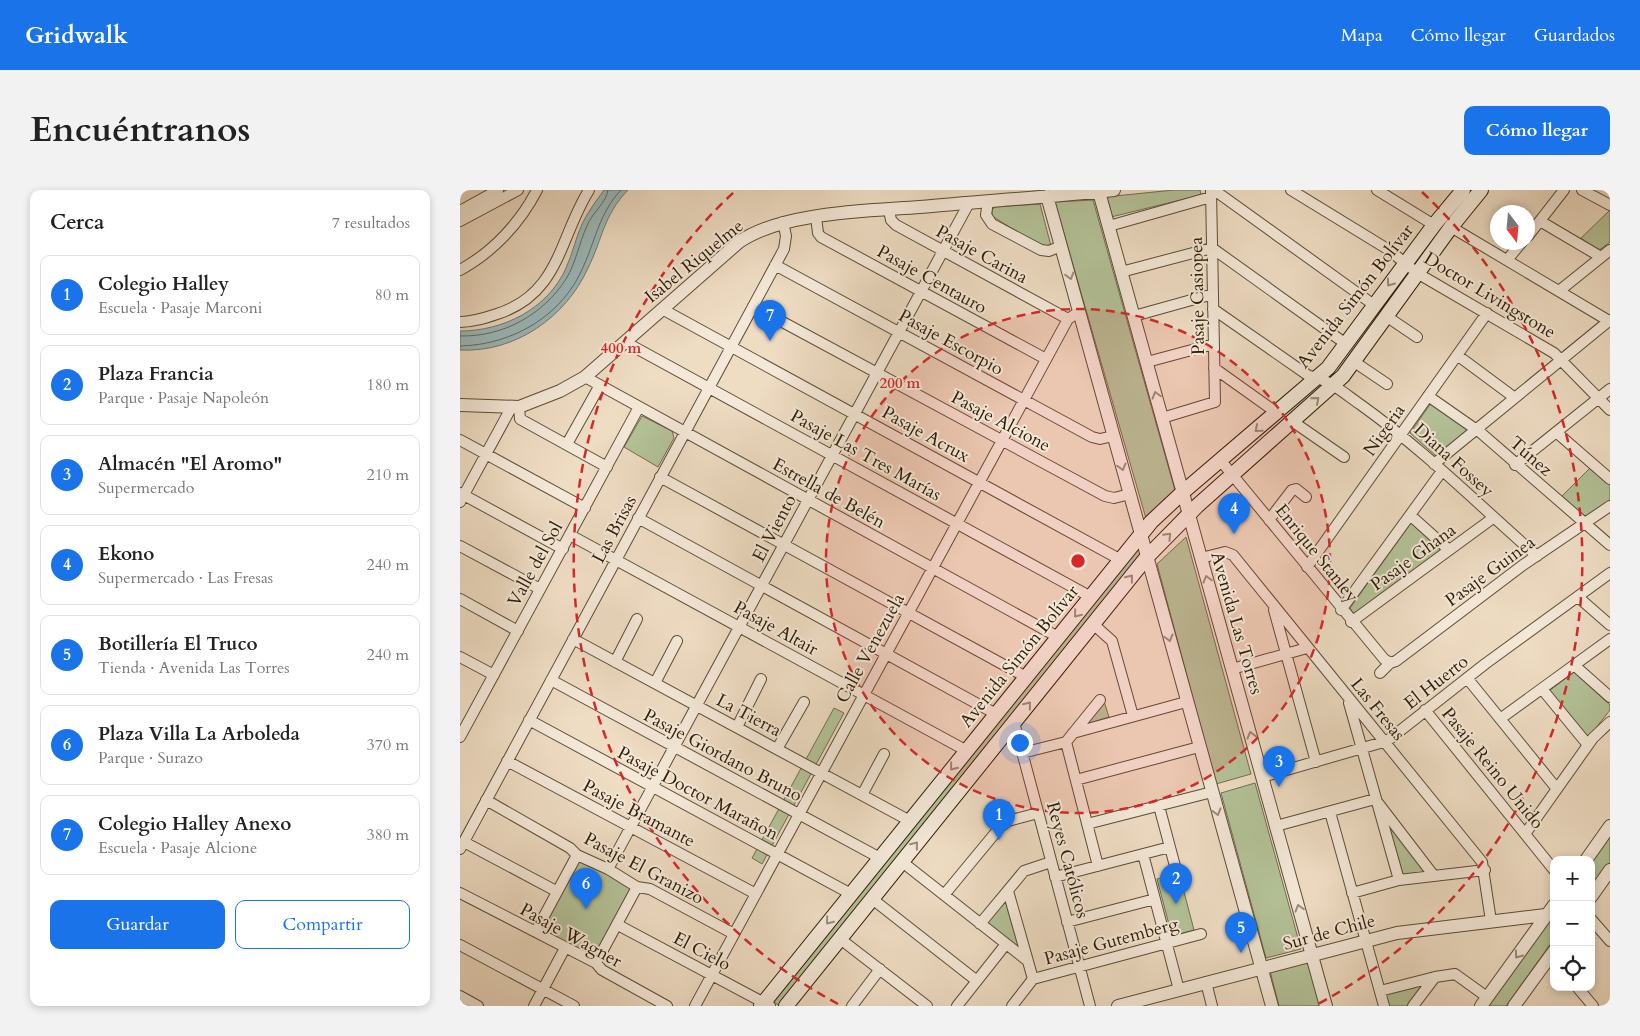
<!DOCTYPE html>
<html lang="es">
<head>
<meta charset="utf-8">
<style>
  :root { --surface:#fff; --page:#f2f2f2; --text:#222; --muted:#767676; --line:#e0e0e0; --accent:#1a73e8 }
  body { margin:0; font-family:Cardo,serif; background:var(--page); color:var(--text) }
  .controls { position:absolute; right:15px; bottom:15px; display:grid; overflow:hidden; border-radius:10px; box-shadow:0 2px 8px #0003 }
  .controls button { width:45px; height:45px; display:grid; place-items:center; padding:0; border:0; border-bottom:1px solid var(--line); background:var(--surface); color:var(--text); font:25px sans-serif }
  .compass { position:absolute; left:1030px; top:15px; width:45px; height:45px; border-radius:50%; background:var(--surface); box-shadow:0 2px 8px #0003; rotate:164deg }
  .you { position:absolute; left:559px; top:552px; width:18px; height:18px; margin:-12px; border:4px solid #fff; border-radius:50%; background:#1a73e8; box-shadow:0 0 0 8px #1a73e833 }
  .badge { display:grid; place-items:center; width:32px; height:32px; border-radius:50%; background:var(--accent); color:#fff; font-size:16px; font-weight:700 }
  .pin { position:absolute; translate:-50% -41px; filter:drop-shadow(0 1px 2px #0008) }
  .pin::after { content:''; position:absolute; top:26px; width:18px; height:15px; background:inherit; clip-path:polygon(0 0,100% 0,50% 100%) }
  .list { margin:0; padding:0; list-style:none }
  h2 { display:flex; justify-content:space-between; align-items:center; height:65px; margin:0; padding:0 20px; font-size:21px }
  h2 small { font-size:16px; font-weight:400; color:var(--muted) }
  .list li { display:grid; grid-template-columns:32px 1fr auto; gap:15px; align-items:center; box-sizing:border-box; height:80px; margin:0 10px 10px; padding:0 10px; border:1px solid var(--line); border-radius:10px }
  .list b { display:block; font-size:19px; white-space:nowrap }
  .list p { margin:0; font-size:16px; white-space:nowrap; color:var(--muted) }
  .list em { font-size:16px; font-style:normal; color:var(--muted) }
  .actions { display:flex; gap:10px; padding:15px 20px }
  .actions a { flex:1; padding:11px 0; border:1px solid var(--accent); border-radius:10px; text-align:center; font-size:18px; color:var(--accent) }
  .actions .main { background:var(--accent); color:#fff }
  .icon { flex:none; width:28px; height:28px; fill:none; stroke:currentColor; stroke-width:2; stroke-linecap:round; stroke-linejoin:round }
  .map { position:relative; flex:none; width:1150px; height:816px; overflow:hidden; border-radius:10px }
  header { display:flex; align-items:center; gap:30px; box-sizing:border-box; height:70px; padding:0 25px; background:var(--accent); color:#fff }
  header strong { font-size:24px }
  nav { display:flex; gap:28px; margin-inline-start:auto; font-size:18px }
  .intro { display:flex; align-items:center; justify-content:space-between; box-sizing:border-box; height:120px; padding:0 30px }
  h1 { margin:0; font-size:35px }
  .button { padding:12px 22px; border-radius:10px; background:var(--accent); color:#fff; font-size:18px; font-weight:700 }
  main { display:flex; gap:30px; padding:0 30px }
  aside { flex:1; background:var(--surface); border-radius:10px; box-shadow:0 2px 8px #0003 }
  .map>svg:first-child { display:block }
</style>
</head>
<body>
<header>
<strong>Gridwalk</strong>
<nav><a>Mapa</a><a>Cómo llegar</a><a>Guardados</a></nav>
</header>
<div class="intro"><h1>Encuéntranos</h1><a class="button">Cómo llegar</a></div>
<main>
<aside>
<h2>Cerca<small>7 resultados</small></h2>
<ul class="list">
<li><span class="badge">1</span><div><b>Colegio Halley</b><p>Escuela · Pasaje Marconi</p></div><em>80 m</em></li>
<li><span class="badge">2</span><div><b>Plaza Francia</b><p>Parque · Pasaje Napoleón</p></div><em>180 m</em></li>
<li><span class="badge">3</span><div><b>Almacén &quot;El Aromo&quot;</b><p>Supermercado</p></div><em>210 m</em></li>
<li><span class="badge">4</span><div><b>Ekono</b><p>Supermercado · Las Fresas</p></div><em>240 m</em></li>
<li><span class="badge">5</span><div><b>Botillería El Truco</b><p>Tienda · Avenida Las Torres</p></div><em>240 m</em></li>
<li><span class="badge">6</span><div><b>Plaza Villa La Arboleda</b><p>Parque · Surazo</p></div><em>370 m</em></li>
<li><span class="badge">7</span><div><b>Colegio Halley Anexo</b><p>Escuela · Pasaje Alcione</p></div><em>380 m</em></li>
</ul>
<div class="actions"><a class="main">Guardar</a><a>Compartir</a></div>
</aside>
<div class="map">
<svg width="1150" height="816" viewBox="0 0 1150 816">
  <rect width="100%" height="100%" fill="#eedcc3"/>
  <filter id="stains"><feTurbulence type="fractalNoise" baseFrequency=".004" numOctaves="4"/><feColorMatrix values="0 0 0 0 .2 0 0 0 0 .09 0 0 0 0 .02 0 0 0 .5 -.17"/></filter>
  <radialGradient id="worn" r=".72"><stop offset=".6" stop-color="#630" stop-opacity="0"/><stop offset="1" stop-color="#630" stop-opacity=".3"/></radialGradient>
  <path fill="#b4c298" stroke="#706f4f" d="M 714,0 L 740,0 L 741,5 L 651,27 L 645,7 Z
    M 633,10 L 716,304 L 687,332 L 595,12 Z
    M 580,14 L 591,56 L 578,55 L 532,26 L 532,20 L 535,17 Z
    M 1150,20 L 1150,52 L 1138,61 L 1121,48 Z
    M 971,213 L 1011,241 L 977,267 L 950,243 Z
    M 182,226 L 212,241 L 214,248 L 198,277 L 164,257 Z
    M 1132,276 L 1150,291 L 1150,311 L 1126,328 L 1102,306 Z
    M 951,333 L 981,361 L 895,426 L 890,418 Z
    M 726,347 L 791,584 L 756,594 L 697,374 Z
    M 678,356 L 682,368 L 320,816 L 312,811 Z
    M 1114,482 L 1150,515 L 1150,520 L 1128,548 L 1089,501 Z
    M 642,505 L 649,527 L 614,538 Z
    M 374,518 L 384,523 L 302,674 L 292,668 Z
    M 795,593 L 841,759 L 806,768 L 761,603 Z
    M 924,626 L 965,681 L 942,686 Z
    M 1150,645 L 1150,674 L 1131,699 L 1131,672 Z
    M 123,670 L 168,695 L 171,702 L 137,765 L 131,766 L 84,742 L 82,736 L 115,672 Z
    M 719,683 L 734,740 L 712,746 L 697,689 Z
    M 546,707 L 564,764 L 525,730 Z
    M 1094,729 L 1094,749 L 1046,816 L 1028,816 L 1090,730 Z
    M 847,770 L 861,816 L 819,816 L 810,781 Z
    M 966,793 L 950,816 L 928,816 L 925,804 Z"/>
  <path fill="#9cbabc" stroke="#707b73" d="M 144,0 L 168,0 C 143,26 143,48 128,78 C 106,127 55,163 0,160 L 0,141 C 43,141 88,119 106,78 C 113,63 116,46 123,32 C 129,20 137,10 144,0 Z"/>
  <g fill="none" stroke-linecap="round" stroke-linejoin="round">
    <path stroke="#646b61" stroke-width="1" d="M 0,146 C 43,147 83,125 106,89 C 116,73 119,53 127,36 C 131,24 147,12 148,0
      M 0,156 C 53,155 104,125 124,75 C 136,48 140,22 161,0"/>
    <g stroke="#5d4c35" stroke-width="12">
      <path id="minor" d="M 754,0 L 914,115
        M 831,0 L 929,60 L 957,83 L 1094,163 L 1150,220
        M 917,0 L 974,35
        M 1122,0 L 1150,15
        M 528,11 L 526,25 L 532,34 L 581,60 L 589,61 L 601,56
        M 429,20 L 431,30 L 436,35 L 608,129
        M 0,21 L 38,0
        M 356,27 L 358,43 L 361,47 L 586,169
        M 0,31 L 58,0
        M 1080,31 L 1141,67
        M 649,36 L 751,7
        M 991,37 L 1149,131
        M 1068,46 L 1104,0
        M 1047,70 L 1062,52
        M 315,75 L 632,247 L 640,249 L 653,246
        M 0,80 C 33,62 60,33 77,0
        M 661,82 L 752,58 L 886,154
        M 1099,101 L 1150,60
        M 293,116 L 645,306 L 654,308 L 670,304
        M 202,119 L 661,370
        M 753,119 L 849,186 C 869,189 885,204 901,215 C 964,260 1019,315 1077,366
        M 674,126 L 753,104
        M 926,126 L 957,147
        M 0,132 C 13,132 25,128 37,124 C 100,104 99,48 129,0
        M 165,152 L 631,407
        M 997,165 L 1055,208
        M 893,171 L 927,194
        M 687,172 L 754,154
        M 754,178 L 817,223
        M 125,187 L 598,447
        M 968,206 L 1021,243 L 1150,355
        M 59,217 L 60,229 L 147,277
        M 702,228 L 755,212 L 751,0
        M 832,231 L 884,267
        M 1096,242 L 1150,289
        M 0,250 L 125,318
        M 107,254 L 140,195
        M 761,271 L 924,469 L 930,473
        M 974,274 L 1150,130
        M 1055,275 L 1150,199
        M 200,287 L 566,487
        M 0,303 L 103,359
        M 0,312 L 51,218
        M 950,325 L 989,360
        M 178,328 L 536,524
        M 809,330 L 832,300 L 836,299 L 846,307
        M 110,345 L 507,561
        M 0,356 L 80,399
        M 741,368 L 765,362 L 773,365 L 1022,672 L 1031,731
        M 847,377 L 1027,123
        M 1118,407 L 1150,435
        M 0,409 L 58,441
        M 814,420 L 856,572
        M 881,420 L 982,281
        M 891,432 L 1033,328
        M 633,434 L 652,451 L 673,526
        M 113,449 L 450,631
        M 0,467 L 34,485
        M 155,472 L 177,429
        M 930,473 L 936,471 L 1063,375 L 1150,316
        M 1114,475 L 1150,507
        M 772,479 L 847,458
        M 920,483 L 930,473
        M 1007,488 L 1097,599
        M 91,490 L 420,668
        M 195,493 L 217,451
        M 1082,499 L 1128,555
        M 889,513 L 939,690
        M 965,520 L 1094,680
        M 1040,529 L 1150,449
        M 69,530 L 391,704
        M 554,532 L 630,816
        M 277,537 L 301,489
        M 613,543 L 726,512
        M 0,547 L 179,217
        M 606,552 L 638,676
        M 317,559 L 344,512
        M 562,563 L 606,552 L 640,510
        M 47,571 L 296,704
        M 802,587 L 927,551 L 1025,474 L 1150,383
        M 616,590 L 739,557
        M 402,605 L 424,564
        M 26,610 L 110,658 L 117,665 L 148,679 L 177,697 L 190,699 L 274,744
        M 699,616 L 715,676
        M 870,622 L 924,816
        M 627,634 L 752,602
        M 816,636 L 915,609 L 974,686
        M 1065,644 L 1133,548 L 1150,532
        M 4,652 L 96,701
        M 0,659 L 324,59 L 326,46 L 323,32
        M 683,664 L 719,800
        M 441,671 L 568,771
        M 148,679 L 509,13
        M 595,687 L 710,657
        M 548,701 L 573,789
        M 0,703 L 136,773 L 142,780 L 207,816
        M 892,703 L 939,690 L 1025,680
        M 484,705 L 541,636 L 548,631 L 578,623
        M 411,708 L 517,791
        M 1131,729 L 1150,751
        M 607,732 L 695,709
        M 520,734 L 564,681 L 591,672
        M 158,735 L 310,816
        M 76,741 L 117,665
        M 379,748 L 467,816
        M 0,755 L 114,816
        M 136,773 L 177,697
        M 746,792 L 752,816
        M 1117,797 L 1133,816
        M 920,801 L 975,787 L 995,784 L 1027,807
        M 0,806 L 18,816
        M 74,816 L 105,758
        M 235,816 L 608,129 L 619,122
        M 392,816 L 420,779
        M 497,816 L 546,754
        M 552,816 L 573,789 L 741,744
        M 953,816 L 975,787"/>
    </g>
    <g stroke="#5d4c35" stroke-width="14">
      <path id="tertiary" d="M 639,2 L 866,816
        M 587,6 L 812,816
        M 0,215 L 59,217 L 100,201 L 125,187 L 279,52 C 322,22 408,21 460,17 C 525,11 589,7 654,0
        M 1126,670 L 1150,636
        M 1131,707 L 1150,680
        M 658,816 L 937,743 L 1094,724
        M 1021,816 L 1094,715
        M 1054,816 L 1094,761"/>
    </g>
    <g stroke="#2d1c06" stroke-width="16">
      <path id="secondary" d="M 301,816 L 691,332 L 723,302 L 868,178 L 974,35 L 1003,0
        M 326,816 L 687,367 L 737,316 L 883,186 L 991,37 L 1021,0"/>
    </g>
    <use href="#minor" stroke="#f4e8d8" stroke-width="10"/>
    <use href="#tertiary" stroke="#f4e8d8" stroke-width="12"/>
    <use href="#secondary" stroke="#f4e8d8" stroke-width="14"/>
  </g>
  <defs><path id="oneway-chevron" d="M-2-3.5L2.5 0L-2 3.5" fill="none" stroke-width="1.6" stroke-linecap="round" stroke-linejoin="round" transform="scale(1.25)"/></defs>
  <g stroke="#9a8c7a">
    <use href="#oneway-chevron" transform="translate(610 86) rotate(75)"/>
    <use href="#oneway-chevron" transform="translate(930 93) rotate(126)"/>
    <use href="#oneway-chevron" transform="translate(696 205) rotate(-106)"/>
    <use href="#oneway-chevron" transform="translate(856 210) rotate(-41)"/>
    <use href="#oneway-chevron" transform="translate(798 239) rotate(140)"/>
    <use href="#oneway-chevron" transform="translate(662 277) rotate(75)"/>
    <use href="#oneway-chevron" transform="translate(708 346) rotate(-46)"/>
    <use href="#oneway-chevron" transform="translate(670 388) rotate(-51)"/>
    <use href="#oneway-chevron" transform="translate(747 389) rotate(-106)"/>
    <use href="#oneway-chevron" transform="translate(617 424) rotate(129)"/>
    <use href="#oneway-chevron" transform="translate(709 448) rotate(75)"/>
    <use href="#oneway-chevron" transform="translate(568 515) rotate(-51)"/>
    <use href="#oneway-chevron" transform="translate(791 545) rotate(-105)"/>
    <use href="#oneway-chevron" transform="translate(493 577) rotate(129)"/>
    <use href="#oneway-chevron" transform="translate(757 622) rotate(74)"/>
    <use href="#oneway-chevron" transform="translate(455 655) rotate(-51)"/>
    <use href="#oneway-chevron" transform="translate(839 718) rotate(-106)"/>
    <use href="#oneway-chevron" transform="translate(369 731) rotate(129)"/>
    <use href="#oneway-chevron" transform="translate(1058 765) rotate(126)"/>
  </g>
  <circle cx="618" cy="371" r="252" fill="#d62828" fill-opacity=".12"/>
  <g fill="none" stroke="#d62828" stroke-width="2.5" stroke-dasharray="9 6">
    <circle cx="618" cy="371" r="252"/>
    <path d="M378 814A504 504 0 0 1 274 2M962 2A504 504 0 0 1 858 814"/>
  </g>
  <g text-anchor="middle" stroke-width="4" stroke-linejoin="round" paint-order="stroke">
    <g font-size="18" fill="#2d1c06" stroke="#f4e8d8">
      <text transform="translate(522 64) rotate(29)" y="6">Pasaje Carina</text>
      <text transform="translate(234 71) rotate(-39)" y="6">Isabel Riquelme</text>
      <text transform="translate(472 89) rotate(29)" y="6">Pasaje Centauro</text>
      <text transform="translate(1030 105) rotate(31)" y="6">Doctor Livingstone</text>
      <text transform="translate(737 106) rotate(-91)" y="6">Pasaje Casiopea</text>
      <text transform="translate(895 106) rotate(-52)" y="6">Avenida Simón Bolívar</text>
      <text transform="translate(491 152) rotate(29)" y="6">Pasaje Escorpio</text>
      <text transform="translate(541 231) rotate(28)" y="6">Pasaje Alcione</text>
      <text transform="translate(924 240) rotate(-55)" y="6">Nigeria</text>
      <text transform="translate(466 244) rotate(29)" y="6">Pasaje Acrux</text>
      <text transform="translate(406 265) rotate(29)" y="6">Pasaje Las Tres Marías</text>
      <text transform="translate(1071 266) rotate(41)" y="6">Túnez</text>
      <text transform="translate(994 270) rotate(42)" y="6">Diana Fossey</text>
      <text transform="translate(369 303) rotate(29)" y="6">Estrella de Belén</text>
      <text transform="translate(314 338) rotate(-62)" y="6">El Viento</text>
      <text transform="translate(154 339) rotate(-62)" y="6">Las Brisas</text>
      <text transform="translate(857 363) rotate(51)" y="6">Enrique Stanley</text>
      <text transform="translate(953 367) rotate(-36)" y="6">Pasaje Ghana</text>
      <text transform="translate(75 374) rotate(-61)" y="6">Valle del Sol</text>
      <text transform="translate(1030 381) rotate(-36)" y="6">Pasaje Guinea</text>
      <text transform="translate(777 433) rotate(74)" y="6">Avenida Las Torres</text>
      <text transform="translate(316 438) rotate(29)" y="6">Pasaje Altair</text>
      <text transform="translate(410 458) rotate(-61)" y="6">Calle Venezuela</text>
      <text transform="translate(559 466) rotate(-51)" y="6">Avenida Simón Bolívar</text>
      <text transform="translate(976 492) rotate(-38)" y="6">El Huerto</text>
      <text transform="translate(918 519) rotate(51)" y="6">Las Fresas</text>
      <text transform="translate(289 525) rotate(28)" y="6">La Tierra</text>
      <text transform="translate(263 565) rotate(28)" y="6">Pasaje Giordano Bruno</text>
      <text transform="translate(1033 578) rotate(51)" y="6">Pasaje Reino Unido</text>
      <text transform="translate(238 603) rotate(28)" y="6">Pasaje Doctor Marañon</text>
      <text transform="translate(179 623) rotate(28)" y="6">Pasaje Bramante</text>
      <text transform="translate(608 670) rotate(75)" y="6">Reyes Católicos</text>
      <text transform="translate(184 678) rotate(28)" y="6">Pasaje El Granizo</text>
      <text transform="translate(869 742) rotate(-15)" y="6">Sur de Chile</text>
      <text transform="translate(111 745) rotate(29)" y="6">Pasaje Wagner</text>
      <text transform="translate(651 751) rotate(-15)" y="6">Pasaje Gutemberg</text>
      <text transform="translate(242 761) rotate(28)" y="6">El Cielo</text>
    </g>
  </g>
  <circle cx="618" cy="371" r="8" fill="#d62828" stroke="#f4e8d8" stroke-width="2.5"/>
  <g font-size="15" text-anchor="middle" font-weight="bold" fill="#d62828" stroke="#f4e8d8" stroke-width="4" stroke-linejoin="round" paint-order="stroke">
    <text x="161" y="163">400 m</text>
    <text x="440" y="198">200 m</text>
  </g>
  <rect width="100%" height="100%" filter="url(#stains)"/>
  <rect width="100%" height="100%" fill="url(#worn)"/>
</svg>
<div class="controls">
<button>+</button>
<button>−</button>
<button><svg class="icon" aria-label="locate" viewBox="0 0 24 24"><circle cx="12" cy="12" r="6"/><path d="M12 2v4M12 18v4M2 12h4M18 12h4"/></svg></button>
</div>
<svg class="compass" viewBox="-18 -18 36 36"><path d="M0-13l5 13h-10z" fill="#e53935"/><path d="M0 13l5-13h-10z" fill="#767676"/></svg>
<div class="you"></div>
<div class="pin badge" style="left:539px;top:650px">1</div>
<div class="pin badge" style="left:716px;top:714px">2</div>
<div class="pin badge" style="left:819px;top:597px">3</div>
<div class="pin badge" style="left:774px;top:344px">4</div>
<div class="pin badge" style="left:781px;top:763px">5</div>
<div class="pin badge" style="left:126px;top:719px">6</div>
<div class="pin badge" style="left:310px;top:151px">7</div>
</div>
</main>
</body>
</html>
